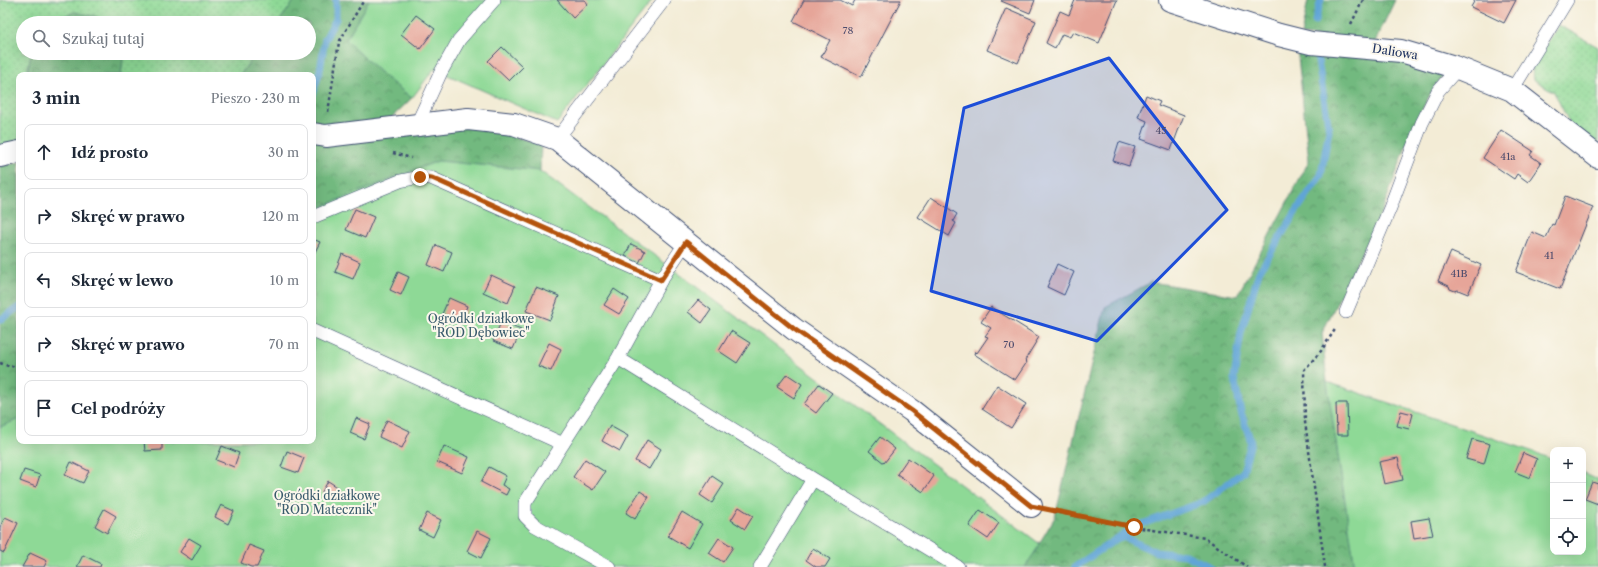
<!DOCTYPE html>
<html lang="pl">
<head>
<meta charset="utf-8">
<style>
  :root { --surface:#fff; --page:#f2f2f3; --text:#1f2937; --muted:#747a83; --line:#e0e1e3 }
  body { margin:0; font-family:"Libre Caslon Text",serif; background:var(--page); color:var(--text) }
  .controls { position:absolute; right:12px; bottom:12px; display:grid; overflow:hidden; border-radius:8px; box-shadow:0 4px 16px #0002 }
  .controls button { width:36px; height:36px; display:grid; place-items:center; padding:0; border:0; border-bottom:1px solid var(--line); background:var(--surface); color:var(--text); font:20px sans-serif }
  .stop { position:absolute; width:12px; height:12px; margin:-9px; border:3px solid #b45309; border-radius:50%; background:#fff }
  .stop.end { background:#b45309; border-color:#fff; box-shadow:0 1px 4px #0008 }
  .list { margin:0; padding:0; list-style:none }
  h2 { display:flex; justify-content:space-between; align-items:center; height:52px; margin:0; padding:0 16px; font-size:17px }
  h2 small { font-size:13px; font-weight:400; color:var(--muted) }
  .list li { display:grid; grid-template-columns:26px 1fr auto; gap:12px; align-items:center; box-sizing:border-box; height:56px; margin:0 8px 8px; padding:0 8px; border:1px solid var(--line); border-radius:8px }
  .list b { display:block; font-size:15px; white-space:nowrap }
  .list em { font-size:13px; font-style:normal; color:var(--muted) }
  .icon { flex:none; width:22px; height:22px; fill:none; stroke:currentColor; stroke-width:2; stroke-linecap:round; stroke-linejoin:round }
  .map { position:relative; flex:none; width:1598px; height:567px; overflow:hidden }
  .search { position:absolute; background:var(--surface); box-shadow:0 4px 16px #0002; left:16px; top:16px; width:300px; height:44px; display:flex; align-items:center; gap:10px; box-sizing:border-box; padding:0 14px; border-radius:22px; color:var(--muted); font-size:15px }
  .panel { position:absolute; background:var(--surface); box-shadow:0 4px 16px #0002; left:16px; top:72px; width:300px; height:372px; border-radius:8px }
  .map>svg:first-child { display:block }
</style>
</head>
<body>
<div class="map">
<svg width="1598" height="567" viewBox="0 0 1598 567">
  <defs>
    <pattern id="grass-dots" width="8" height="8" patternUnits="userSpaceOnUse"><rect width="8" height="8" fill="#8ed996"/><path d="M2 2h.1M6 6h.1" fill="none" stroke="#7abb84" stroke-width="1.8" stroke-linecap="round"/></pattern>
    <pattern id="forest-crowns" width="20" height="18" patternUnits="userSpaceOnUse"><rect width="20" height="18" fill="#72b97f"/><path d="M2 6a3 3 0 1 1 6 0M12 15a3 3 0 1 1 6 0" fill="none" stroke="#5d976b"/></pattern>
  </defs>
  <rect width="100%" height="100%" fill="#fbf7ec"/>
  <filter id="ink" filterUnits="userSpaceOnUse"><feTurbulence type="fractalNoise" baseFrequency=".025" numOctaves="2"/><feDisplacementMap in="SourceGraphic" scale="8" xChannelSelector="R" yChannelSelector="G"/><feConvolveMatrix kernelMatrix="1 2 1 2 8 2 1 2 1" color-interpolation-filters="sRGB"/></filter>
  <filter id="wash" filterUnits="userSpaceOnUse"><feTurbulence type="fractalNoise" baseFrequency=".012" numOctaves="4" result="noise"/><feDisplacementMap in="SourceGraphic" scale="16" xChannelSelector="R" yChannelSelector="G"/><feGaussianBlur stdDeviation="0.9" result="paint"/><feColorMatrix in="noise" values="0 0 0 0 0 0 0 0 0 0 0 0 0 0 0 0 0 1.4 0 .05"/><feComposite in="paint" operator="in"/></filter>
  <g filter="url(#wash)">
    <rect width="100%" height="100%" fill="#f3ecd6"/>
    <path fill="url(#grass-dots)" stroke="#54847a" d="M 0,0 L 295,0 L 278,23 L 104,23 L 98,17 L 49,21 L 48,23 L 23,23 L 23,53 L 31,53 L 27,75 L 19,75 L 19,145 L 0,149 Z
      M 1559,25 L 1598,47 L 1598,149 L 1573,130 L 1554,92 L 1533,79 L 1532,67 Z
      M 121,53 L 256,53 L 240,75 L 121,75 L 123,59 Z"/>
    <path fill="url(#forest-crowns)" stroke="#46746e" d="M 295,0 L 369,0 L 346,40 L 385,77 L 412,98 L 390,119 L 329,128 L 313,126 L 313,75 L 240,75 L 256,53 L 309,53 L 309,23 L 278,23 Z
      M 1308,0 L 1395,0 L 1375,42 L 1301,35 Z
      M 75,12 L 98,17 L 104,23 L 48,23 L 49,21 Z
      M 1297,47 L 1372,53 L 1447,70 L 1432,91 L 1414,125 L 1383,209 L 1322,333 L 1327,382 L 1355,567 L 1025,567 L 1055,517 L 1105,307 L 1151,282 L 1237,296 L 1309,161 Z
      M 31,53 L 121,53 L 123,59 L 121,75 L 27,75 Z
      M 475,126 L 541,144 L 540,171 L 438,161 L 313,210 L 313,140 Z
      M 19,162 L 19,419 L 0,427 L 0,166 Z"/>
    <path fill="#8ed996" stroke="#54847a" d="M 369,0 L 653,0 L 557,123 L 434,69 L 412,98 L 385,77 L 346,40 Z
      M 438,161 L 540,171 L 662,261 L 1040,544 L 1025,567 L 0,567 L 0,427 L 19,419 L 19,441 L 313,441 L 313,210 Z
      M 1327,382 L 1537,453 L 1553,460 L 1553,552 L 1583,552 L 1583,473 L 1598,480 L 1598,567 L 1355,567 Z"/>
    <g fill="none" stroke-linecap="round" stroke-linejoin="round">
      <path stroke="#61a5d6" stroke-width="7" d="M 1315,21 L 1321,0
        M 313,94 L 320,70 L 325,39 L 336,19 L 336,0
        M 0,320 L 19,307
        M 1121,536 L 1156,552 L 1186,555 L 1210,567
        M 1075,567 L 1134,527 L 1203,502 L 1243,472 L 1251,442 L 1241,412 L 1234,378 L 1241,333 L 1259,272 L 1295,213 L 1321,175 L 1329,130 L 1318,61"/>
    </g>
    <g id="blocks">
      <path fill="#e6a599" d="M 557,0 L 585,0 L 588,4 L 573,18 Z
        M 804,0 L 840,0 L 852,6 L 855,0 L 901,0 L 861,77 L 821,57 L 830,40 L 793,21 Z
        M 1002,0 L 1035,0 L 1030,13 L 1001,1 Z
        M 1075,0 L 1117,0 L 1099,43 L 1073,32 L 1070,37 L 1062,34 L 1055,48 L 1046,43 L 1060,11 L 1069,15 Z
        M 1475,0 L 1516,0 L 1504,23 L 1471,7 Z
        M 1006,8 L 1036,21 L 1018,63 L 987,50 Z
        M 416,15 L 435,29 L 420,49 L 401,34 Z
        M 502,47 L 523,67 L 509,81 L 488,61 Z
        M 1146,95 L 1160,101 L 1158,105 L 1184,115 L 1171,150 L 1141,139 L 1147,121 L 1138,117 Z
        M 1501,130 L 1533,151 L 1530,155 L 1541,163 L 1528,182 L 1517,174 L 1514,179 L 1483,158 Z
        M 1119,142 L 1135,147 L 1129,166 L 1113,161 Z
        M 1565,196 L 1593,207 L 1560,289 L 1516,272 L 1532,232 L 1546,238 L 1552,224 L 1554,225 Z
        M 931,197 L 957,214 L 953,221 L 956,223 L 949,236 L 918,217 Z
        M 355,209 L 374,217 L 365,238 L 346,230 Z
        M 313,239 L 320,242 L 313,256 Z
        M 631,244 L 645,251 L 639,263 L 625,256 Z
        M 436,245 L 452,252 L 444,272 L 428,265 Z
        M 1451,252 L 1481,265 L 1468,294 L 1458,290 L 1455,291 L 1450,289 L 1449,286 L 1438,281 Z
        M 342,254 L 360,262 L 353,279 L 335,272 Z
        M 1057,264 L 1074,272 L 1064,295 L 1047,287 Z
        M 398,272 L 409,277 L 401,295 L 390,290 Z
        M 491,275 L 515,286 L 508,303 L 483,292 Z
        M 536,287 L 559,296 L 550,320 L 526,311 Z
        M 614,289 L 629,299 L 619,314 L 604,305 Z
        M 449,298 L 467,306 L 461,322 L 442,314 Z
        M 698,300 L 711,310 L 702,323 L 688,312 Z
        M 991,307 L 1039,337 L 1025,360 L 1027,362 L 1015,380 L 974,354 L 975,351 L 977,353 L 988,337 L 985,336 L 991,328 L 981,322 Z
        M 501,322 L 521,330 L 513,349 L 493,341 Z
        M 731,331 L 750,343 L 737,363 L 719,351 Z
        M 549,343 L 561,349 L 551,371 L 538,366 Z
        M 787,374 L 802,384 L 794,398 L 777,387 Z
        M 819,384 L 832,393 L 816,413 L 804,404 Z
        M 997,385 L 1026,404 L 1011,428 L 982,409 Z
        M 1336,403 L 1347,403 L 1348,435 L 1337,435 Z
        M 1401,411 L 1413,414 L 1409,429 L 1397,426 Z
        M 356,418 L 370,424 L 364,439 L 350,433 Z
        M 387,420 L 410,431 L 402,448 L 379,437 Z
        M 610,426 L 628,436 L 620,451 L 602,441 Z
        M 880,437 L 895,449 L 884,463 L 869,451 Z
        M 1472,439 L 1490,444 L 1484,464 L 1466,459 Z
        M 647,440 L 661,449 L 649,469 L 635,461 Z
        M 144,441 L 162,441 L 162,450 L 145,451 Z
        M 222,446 L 239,453 L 234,467 L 216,460 Z
        M 444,446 L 469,457 L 462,473 L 437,462 Z
        M 287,451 L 304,458 L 298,473 L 281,467 Z
        M 1523,453 L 1537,459 L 1530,478 L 1515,472 Z
        M 908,458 L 934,476 L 923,492 L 897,474 Z
        M 1398,458 L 1403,480 L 1384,484 L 1379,462 Z
        M 585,459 L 605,472 L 593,490 L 573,477 Z
        M 71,462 L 89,471 L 83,483 L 65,475 Z
        M 489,467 L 506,476 L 502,485 L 509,489 L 506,495 L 481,482 Z
        M 24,470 L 40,475 L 36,487 L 20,481 Z
        M 712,476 L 724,484 L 712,503 L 700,495 Z
        M 328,481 L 339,488 L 333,498 L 322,492 Z
        M 1592,482 L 1598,484 L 1598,504 L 1585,499 Z
        M 640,491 L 649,497 L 635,519 L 626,513 Z
        M 221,505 L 234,511 L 228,524 L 215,517 Z
        M 739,507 L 753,516 L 745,529 L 731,520 Z
        M 104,509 L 116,516 L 107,533 L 95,526 Z
        M 980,510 L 999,523 L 988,539 L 969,526 Z
        M 682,512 L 702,524 L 688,548 L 668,536 Z
        M 427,513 L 441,520 L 433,537 L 419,530 Z
        M 5,517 L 18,523 L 4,553 L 0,551 L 0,527 Z
        M 1429,518 L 1433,535 L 1414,538 L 1411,521 Z
        M 477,531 L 491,538 L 481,558 L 467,551 Z
        M 189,538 L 201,545 L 192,560 L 180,552 Z
        M 719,538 L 733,547 L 723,562 L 709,553 Z
        M 249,545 L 264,551 L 257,567 L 251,567 L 241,563 Z
        M 813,548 L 830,559 L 825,567 L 816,567 L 806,560 Z
        M 30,553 L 47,561 L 44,567 L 22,567 Z
        M 83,555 L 101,564 L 100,567 L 77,567 Z"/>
    </g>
  </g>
  <g filter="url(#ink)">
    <use href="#blocks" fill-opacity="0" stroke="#3b4b70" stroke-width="1"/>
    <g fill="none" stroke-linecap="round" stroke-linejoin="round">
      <g stroke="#3b4b70" stroke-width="14">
        <path id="lane" d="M 1512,90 L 1567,0
          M 417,124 L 441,72 L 459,40 L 494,0
          M 557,139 L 664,0
          M 313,217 L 400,181 L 420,177 L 431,178 L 661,280
          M 1346,312 L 1390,208 L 1422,123 L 1438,91 L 1458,68
          M 313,331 L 563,444
          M 618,358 L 813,479 L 760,567
          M 813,479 L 958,567
          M 609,567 L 534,525 L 525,516 L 525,503 L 618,358 L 661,280 L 686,242"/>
      </g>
      <g stroke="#3b4b70" stroke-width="24">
        <path id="street" d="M 1170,0 L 1279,35 L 1311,43 L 1401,51 L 1458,68 L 1512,90 L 1598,157
          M 313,134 L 326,136 L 468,119 L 514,124 L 557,139 L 794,329 L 912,411 L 1031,506
          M 0,156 L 19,152"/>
      </g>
      <path stroke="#3b4b70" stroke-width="2.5" stroke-dasharray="3 3" stroke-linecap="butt" d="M 1351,24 L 1363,0
        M 328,112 L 339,42 L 364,0
        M 393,153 L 411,158
        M 0,363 L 11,367 L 19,363
        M 1053,511 L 1134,527 L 1205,538 L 1247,567
        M 1325,567 L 1305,422 L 1304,370 L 1321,351 L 1336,328"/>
      <use href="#lane" stroke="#fff" stroke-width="13"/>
      <use href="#street" stroke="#fff" stroke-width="22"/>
    </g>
  </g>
  <g fill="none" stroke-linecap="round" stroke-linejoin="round" filter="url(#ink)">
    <path stroke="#b45309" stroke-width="5" d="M 420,177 L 432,178 L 661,280 L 686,242 L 794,329 L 912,411 L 1031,506 L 1134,527"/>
  </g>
  <path fill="#1d4ed8" fill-opacity="0.2" stroke="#1d4ed8" stroke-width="3" stroke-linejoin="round" d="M 1109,58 L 1227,210 L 1097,341 L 931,291 L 964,108 Z"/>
  <g text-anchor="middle" stroke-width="4" stroke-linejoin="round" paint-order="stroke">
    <g font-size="10" fill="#4e4c6d">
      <text x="848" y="34">78</text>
      <text x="1161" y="134">45</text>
      <text x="1508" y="160">41a</text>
      <text x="1549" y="259">41</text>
      <text x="1459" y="277">41B</text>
      <text x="1009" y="348">70</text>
    </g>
    <g font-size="12" fill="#1b2f5e" stroke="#fbf7ec">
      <text transform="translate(1395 52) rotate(9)" y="4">Daliowa</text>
    </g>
    <g font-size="12" fill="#385a6c" stroke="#fbf7ec">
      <text x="481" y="323">Ogródki działkowe<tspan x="481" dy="14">"ROD Dębowiec"</tspan></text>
      <text x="327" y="500">Ogródki działkowe<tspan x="327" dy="14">"ROD Matecznik"</tspan></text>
    </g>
  </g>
</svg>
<div class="controls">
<button>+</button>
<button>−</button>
<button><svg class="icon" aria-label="locate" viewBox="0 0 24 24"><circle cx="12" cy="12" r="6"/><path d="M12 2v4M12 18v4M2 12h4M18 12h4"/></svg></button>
</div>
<div class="stop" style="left:1134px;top:527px"></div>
<div class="stop end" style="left:420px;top:177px"></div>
<div class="search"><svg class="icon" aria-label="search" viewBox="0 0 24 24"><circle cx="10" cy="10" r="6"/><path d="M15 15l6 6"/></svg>Szukaj tutaj</div>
<section class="panel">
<h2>3 min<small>Pieszo · 230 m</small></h2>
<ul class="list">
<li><svg class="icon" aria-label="ahead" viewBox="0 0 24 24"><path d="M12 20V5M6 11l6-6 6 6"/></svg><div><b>Idź prosto</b></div><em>30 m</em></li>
<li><svg class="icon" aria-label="right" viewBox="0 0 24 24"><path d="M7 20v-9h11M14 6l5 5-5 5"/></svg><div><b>Skręć w prawo</b></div><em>120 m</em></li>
<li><svg class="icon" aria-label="left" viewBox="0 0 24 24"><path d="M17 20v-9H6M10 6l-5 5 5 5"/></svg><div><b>Skręć w lewo</b></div><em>10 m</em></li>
<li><svg class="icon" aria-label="right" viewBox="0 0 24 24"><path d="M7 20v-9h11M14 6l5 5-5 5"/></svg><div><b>Skręć w prawo</b></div><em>70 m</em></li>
<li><svg class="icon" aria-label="arrive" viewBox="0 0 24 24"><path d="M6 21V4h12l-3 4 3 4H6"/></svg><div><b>Cel podróży</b></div></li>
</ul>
</section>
</div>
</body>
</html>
